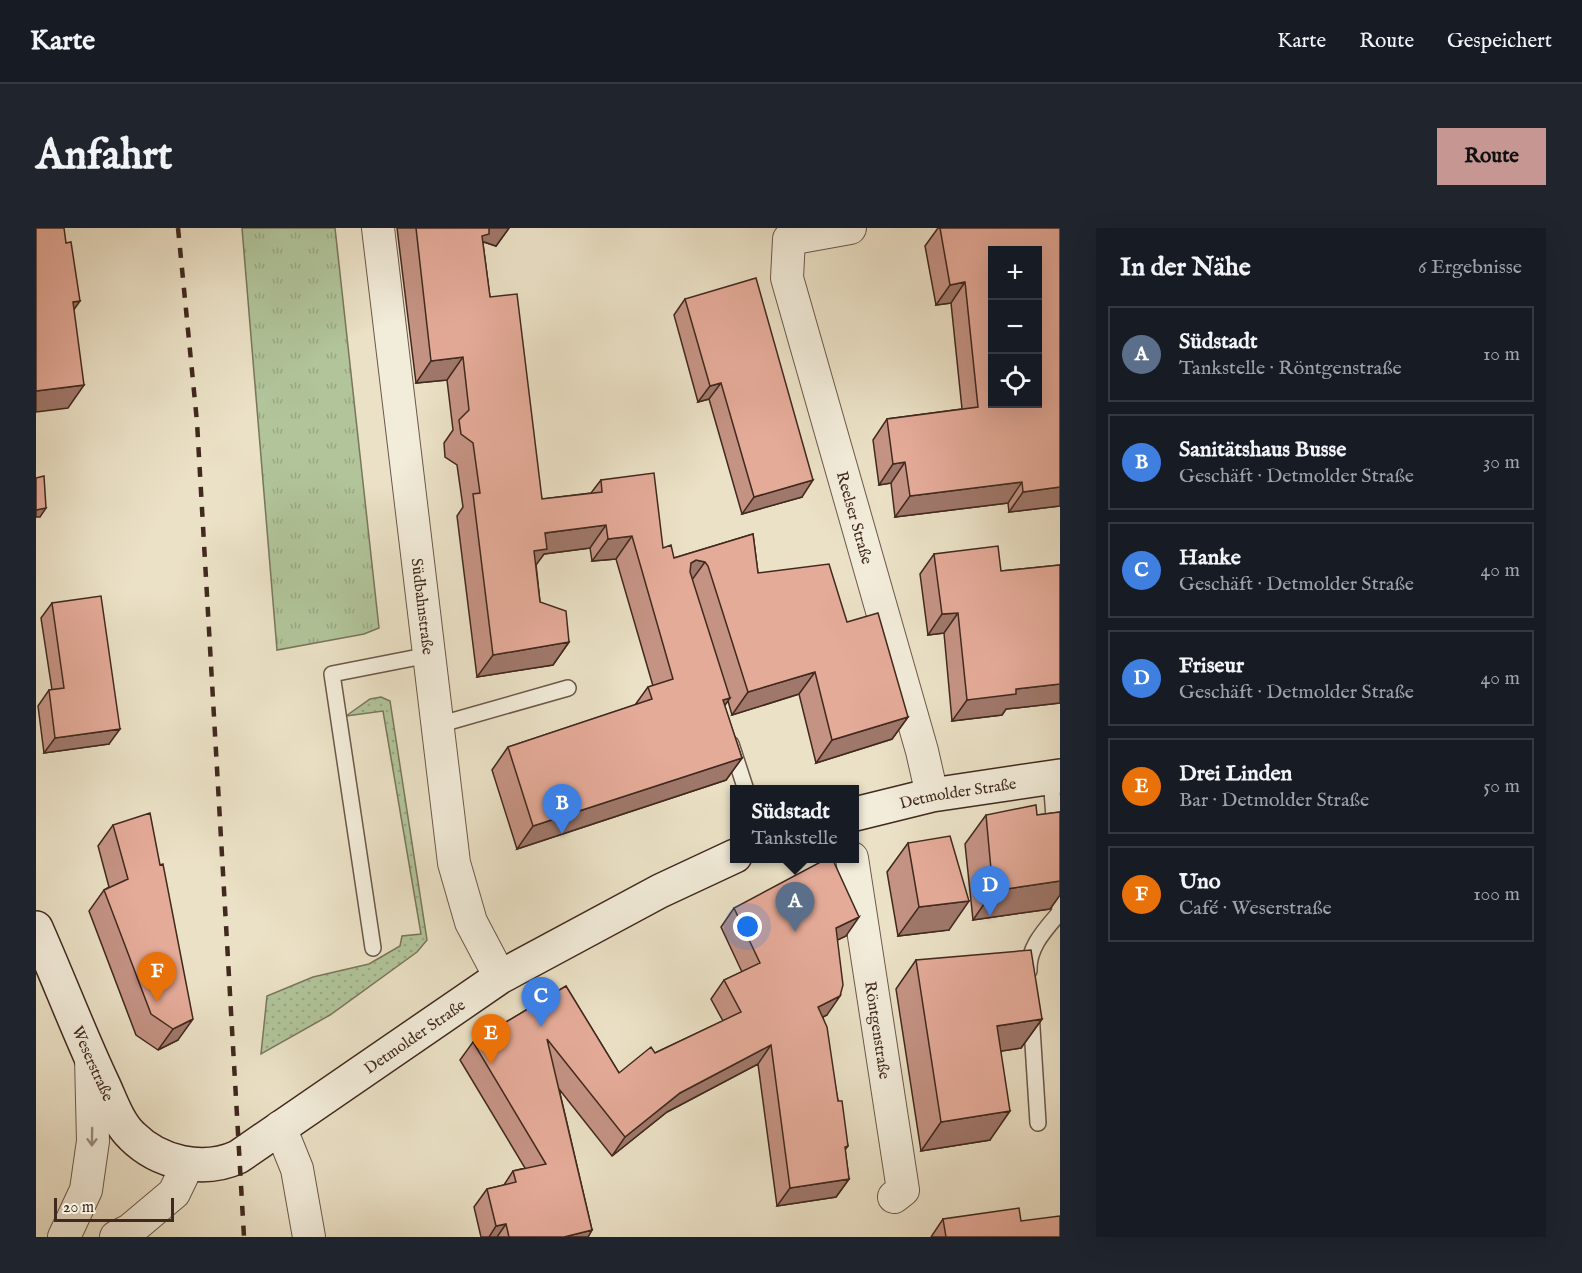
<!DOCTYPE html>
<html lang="de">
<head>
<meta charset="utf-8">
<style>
  :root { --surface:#171b24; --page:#20242c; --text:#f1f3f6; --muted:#9ea1a6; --line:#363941; --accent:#c59692 }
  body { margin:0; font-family:"IM FELL English",serif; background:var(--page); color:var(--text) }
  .controls { position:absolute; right:18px; top:18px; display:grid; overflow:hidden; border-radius:0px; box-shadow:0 6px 24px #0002 }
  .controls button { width:54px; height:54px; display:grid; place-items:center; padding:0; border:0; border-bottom:2px solid var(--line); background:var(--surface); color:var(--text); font:30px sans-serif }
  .scale { position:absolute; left:18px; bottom:15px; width:120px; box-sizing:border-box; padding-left:6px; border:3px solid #41291f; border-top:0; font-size:16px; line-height:21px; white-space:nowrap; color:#41291f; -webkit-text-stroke:4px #f2ecda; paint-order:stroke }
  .you { position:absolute; left:712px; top:699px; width:21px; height:21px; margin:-15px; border:4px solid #fff; border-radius:50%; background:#1a73e8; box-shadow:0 0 0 9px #1a73e833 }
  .badge { display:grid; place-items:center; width:39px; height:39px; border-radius:50%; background:var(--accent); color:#fff; font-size:20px; font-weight:700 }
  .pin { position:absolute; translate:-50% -50px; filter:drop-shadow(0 2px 3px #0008) }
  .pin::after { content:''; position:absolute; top:32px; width:21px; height:18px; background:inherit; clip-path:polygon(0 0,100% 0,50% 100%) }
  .popup { position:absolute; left:694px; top:557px; width:129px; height:78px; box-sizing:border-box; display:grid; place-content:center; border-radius:0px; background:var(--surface); filter:drop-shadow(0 2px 4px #0005); font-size:20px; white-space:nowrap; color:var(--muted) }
  .popup b { font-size:22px; color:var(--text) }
  .popup::after { content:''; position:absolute; left:50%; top:100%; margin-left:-12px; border:12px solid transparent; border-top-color:var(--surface) }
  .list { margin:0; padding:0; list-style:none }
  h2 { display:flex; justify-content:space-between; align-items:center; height:78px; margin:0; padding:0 24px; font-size:26px }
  h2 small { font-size:20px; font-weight:400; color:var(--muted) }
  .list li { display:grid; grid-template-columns:39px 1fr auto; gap:18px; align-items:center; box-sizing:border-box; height:96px; margin:0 12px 12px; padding:0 12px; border:2px solid var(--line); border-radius:0px }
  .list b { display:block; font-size:22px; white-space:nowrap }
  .list p { margin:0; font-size:20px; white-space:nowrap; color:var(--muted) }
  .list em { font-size:20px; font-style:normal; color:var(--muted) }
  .icon { flex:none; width:33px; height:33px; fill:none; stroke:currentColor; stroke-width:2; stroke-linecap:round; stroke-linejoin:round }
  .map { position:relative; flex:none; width:1024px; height:1009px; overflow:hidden; border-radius:0px }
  header { display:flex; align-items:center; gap:36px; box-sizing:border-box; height:84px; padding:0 30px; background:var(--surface); border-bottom:2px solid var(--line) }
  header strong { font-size:28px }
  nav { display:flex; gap:33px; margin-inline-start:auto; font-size:21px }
  .intro { display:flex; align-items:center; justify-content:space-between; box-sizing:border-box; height:144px; padding:0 36px }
  h1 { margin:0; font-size:42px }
  .button { padding:15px 27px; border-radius:0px; background:var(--accent); color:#111; font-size:21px; font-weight:700 }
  main { display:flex; gap:36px; padding:0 36px }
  aside { flex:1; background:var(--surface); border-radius:0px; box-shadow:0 6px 24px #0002 }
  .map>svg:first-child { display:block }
</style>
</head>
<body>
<header>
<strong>Karte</strong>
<nav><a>Karte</a><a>Route</a><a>Gespeichert</a></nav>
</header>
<div class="intro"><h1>Anfahrt</h1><a class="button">Route</a></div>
<main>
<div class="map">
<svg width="1024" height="1009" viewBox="0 0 1024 1009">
  <defs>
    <pattern id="grass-dots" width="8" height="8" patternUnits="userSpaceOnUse" patternTransform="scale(1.5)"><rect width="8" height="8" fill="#b1c49a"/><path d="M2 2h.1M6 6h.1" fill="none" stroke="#99a884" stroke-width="1.8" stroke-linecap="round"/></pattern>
    <pattern id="park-tufts" width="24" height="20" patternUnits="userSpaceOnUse" patternTransform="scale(1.5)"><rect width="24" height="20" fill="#b1c49a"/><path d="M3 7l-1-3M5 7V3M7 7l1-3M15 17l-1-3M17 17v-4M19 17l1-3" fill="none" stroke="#99a884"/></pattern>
  </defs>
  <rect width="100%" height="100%" fill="#ebe1c6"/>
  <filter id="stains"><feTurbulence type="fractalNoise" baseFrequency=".00333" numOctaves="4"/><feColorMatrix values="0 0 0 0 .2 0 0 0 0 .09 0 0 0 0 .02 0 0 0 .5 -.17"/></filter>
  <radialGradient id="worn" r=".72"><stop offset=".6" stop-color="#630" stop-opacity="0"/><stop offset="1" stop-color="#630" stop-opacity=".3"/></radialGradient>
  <path fill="url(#grass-dots)" stroke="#79765c" stroke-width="1.5" d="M 345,469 L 354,473 L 391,712 L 381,724 L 294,787 L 225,826 L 231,768 L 277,749 L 333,736 L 364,718 L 366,708 L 385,706 L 347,483 L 310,488 L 334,471 Z"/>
  <path fill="url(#park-tufts)" stroke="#79765c" stroke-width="1.5" d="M 206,0 L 299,0 L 343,400 L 328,406 L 241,422 Z"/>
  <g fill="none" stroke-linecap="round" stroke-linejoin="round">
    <g stroke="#6c5749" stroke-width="18">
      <path id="service" d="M 402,497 L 532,460
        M 695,516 L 710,562
        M 1015,549 L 1019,603
        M 337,720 L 296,446 L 393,427
        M 993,743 C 992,719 1009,702 1024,684 L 1022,648
        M 995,784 L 1002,895"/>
    </g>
    <g stroke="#6c5749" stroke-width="34">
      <g id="minor">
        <path id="s1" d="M 342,0 L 418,635 L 435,694 L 464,749"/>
        <path id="s2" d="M 814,0 L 753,11 L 751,50 L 886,523 L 896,567"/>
        <path id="s3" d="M 816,630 L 867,962 L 858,969"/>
        <path d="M 244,899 L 261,941 L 273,1009"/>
        <path d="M 28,1009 L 50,962 L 57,913 L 55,830"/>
        <path d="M 80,1009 L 94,1002 L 138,965 L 152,936"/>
      </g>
    </g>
    <g stroke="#41291f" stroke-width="36">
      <g id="secondary">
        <path id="s4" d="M 819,586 L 896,567 L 1024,548"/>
        <path id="s5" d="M 0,700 C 23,752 43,805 67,856 C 75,873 82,895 96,908 C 123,935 167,945 202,929 L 464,749 L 624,663 L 699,628"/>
      </g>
    </g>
    <use href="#service" stroke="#f2ecda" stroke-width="15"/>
    <use href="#minor" stroke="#f2ecda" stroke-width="32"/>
    <use href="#secondary" stroke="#f2ecda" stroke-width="33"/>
    <path stroke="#41291f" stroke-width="4.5" stroke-dasharray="10 10" stroke-linecap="butt" d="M 142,0 L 161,194 L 208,1009"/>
  </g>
  <path fill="#c59384" stroke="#41291f" stroke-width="1.5" d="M 361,0 L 473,0 L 460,18 L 448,14 L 447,16 L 454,69 L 506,271 L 555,265 L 565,252 L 627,320 L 638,330 L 717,306 L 722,345 L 811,394 L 872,489 L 856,511 L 780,535 L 763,466 L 696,487 L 692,473 L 688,477 L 706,530 L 690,552 L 481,621 L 456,542 L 472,519 L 599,477 L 612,459 L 617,458 L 580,331 L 556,333 L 554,320 L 508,326 L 500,336 L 504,374 L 533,414 L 517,437 L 441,449 L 421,288 L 427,279 L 421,237 L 409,229 L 408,215 L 417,202 L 411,152 L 380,155 Z
    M 902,0 L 1024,0 L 1024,278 L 973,284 L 972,275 L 859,289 L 855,255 L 843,257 L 837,212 L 851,191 L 926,181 L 915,75 L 900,77 L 889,18 Z
    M 649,71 L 766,269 L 706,286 L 673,171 L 662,174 L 638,87 Z
    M 898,326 L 965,343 L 1024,337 L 1024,475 L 970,481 L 966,487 L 916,493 L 908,405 L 892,407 L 884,346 Z
    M 16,375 L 73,516 L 8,525 L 2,478 L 13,462 L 16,462 L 5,390 Z
    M 1024,584 L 1024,667 L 1014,681 L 937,692 L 929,616 L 950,587 L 1001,587 Z
    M 77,597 L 124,637 L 142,812 L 122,822 L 100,807 L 53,683 L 68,662 L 73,659 L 62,618 Z
    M 872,615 L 913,702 L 862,708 L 851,644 Z
    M 698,680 L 810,708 L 801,712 L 791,787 L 787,789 L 802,873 L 812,918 L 809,922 L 813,951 L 800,969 L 741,978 L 722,836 L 631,884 L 576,928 L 523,861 L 556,1002 L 552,1009 L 445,1009 L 438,979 L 451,961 L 468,957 L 477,943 L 489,940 L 424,832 L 437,814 L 530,758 L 583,845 L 619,825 L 687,793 L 675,771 L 688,752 L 706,744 L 685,699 Z
    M 880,732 L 1006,791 L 985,820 L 965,823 L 954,912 L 885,923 L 860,761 Z
    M 907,991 L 985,993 L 1024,1009 L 895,1009 Z"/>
  <path fill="#a0786b" stroke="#41291f" stroke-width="1.5" d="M 443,0 L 473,0 L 460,18 L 448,14 L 438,29 Z
    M 929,54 L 915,75 L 900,77 L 914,57 Z
    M 44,73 L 27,97 L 37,74 Z
    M 427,129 L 411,152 L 380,155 L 395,133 Z
    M 685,155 L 673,171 L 662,174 L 674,158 Z
    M 48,157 L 32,180 L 0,184 L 0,163 Z
    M 869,234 L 855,255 L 843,257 L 857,236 Z
    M 777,252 L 766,269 L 706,286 L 718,269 Z
    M 986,254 L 972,275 L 859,289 L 874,268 Z
    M 1024,259 L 1024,278 L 973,284 L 987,264 Z
    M 10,280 L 4,289 L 0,289 L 0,282 Z
    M 570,297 L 554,320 L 508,326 L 495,344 L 483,345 L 509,305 Z
    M 596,308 L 580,331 L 556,333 L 572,311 Z
    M 660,332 L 669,334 L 653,356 L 645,355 L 655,335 Z
    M 922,385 L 908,405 L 892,407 L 906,386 Z
    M 533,414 L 517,437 L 441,449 L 457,427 Z
    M 779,444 L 763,466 L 696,487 L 712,464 Z
    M 1024,456 L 1024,475 L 970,481 L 966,487 L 916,493 L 931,472 L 980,461 Z
    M 694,470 L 678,493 L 687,472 Z
    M 872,489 L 856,511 L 780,535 L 796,512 Z
    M 84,501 L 73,516 L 8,525 L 19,510 Z
    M 706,530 L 690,552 L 481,621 L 497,598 Z
    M 1024,653 L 1024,667 L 1014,681 L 937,692 L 957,663 Z
    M 933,673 L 913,702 L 862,708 L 883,679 Z
    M 823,689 L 810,708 L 787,719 L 800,700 Z
    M 804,768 L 791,787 L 769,797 L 782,779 Z
    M 157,791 L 142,812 L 122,822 L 137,801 Z
    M 1006,791 L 985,820 L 940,827 L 961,798 Z
    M 735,817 L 722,836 L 631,884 L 576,928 L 589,909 L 644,865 Z
    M 974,883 L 954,912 L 885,923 L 905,894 Z
    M 813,951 L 800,969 L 741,978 L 754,960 Z
    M 470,996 L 461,1009 L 453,1009 L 460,998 Z
    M 556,1002 L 552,1009 L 528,1009 Z"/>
  <path fill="#e5ab99" stroke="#41291f" stroke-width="1.5" fill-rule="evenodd" d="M 0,0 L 28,0 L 30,15 L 35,14 L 44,73 L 37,74 L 48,157 L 0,163 Z
    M 380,0 L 453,0 L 453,6 L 446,8 L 454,69 L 481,66 L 506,271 L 566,264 L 565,252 L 618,245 L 627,320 L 635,317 L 638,330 L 717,306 L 722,345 L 793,336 L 811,394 L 842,385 L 872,489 L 796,512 L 779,444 L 712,464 L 672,338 L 669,334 L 660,332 L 655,335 L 654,344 L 694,470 L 687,472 L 706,530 L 497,598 L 472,519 L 616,471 L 612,459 L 637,451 L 596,308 L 572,311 L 570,297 L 509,305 L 511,321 L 498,323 L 504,374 L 530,383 L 533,414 L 457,427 L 437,266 L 444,265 L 437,215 L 425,206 L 423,192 L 433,182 L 427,129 L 395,133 Z
    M 904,0 L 1024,0 L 1024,259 L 987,264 L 986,254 L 874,268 L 869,234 L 857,236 L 851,191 L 942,179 L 929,54 L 914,57 ZM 957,22 L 1002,22 L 1002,176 L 957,176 Z
    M 720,50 L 777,252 L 718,269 L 685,155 L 674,158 L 649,71 Z
    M 8,248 L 10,280 L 0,282 L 0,250 Z
    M 962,318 L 965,343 L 1024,337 L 1024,456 L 980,461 L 980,466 L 931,472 L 922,385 L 906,386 L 898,326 Z
    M 65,368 L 84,501 L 19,510 L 13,462 L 28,460 L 16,375 Z
    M 1000,577 L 1001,587 L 1024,584 L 1024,653 L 957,663 L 950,587 Z
    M 114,585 L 124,637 L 127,636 L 157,791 L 137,801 L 115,786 L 68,662 L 92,651 L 77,597 Z
    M 914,608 L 933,673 L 883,679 L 872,615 Z
    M 792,630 L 796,630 L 823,689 L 800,700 L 807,757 L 804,768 L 782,779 L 791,799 L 802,873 L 806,873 L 812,918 L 809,919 L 813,951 L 754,960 L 735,817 L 644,865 L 589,909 L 511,811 L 556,1002 L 528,1009 L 473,1009 L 470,996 L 460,998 L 451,961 L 480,954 L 477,943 L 510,936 L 437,814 L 530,758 L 583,845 L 615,819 L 619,825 L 705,784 L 688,752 L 724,735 L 698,680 Z
    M 995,722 L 1006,791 L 961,798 L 974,883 L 905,894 L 880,732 Z
    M 983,980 L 985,993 L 1024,988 L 1024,1009 L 910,1009 L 907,991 Z"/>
  <defs><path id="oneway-shaft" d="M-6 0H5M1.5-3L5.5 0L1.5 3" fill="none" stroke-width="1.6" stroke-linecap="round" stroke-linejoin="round" transform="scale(1.5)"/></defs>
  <use stroke="#9a8a7c" href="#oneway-shaft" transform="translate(56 909) rotate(91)"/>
  <g text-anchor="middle" stroke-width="4.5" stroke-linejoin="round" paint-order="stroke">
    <g font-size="16" fill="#41291f" stroke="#f2ecda">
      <text dy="6" stroke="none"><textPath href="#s2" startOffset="350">Reelser Straße</textPath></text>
      <text dy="6" stroke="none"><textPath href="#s1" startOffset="381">Südbahnstraße</textPath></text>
      <text dy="6" stroke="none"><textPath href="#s4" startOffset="105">Detmolder Straße</textPath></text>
      <text dy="6" stroke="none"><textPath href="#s3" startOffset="174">Röntgenstraße</textPath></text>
      <text dy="6" stroke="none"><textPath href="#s5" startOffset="558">Detmolder Straße</textPath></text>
      <text dy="6" stroke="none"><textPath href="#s5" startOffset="147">Weserstraße</textPath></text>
    </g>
  </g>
  <rect width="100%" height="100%" filter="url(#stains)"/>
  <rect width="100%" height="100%" fill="url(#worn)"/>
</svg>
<div class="controls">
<button>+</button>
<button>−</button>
<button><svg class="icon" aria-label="locate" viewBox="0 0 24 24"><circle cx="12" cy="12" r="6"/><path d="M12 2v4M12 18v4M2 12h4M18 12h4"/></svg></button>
</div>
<div class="scale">20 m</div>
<div class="you"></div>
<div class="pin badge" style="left:759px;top:704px;background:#5c6f8a">A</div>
<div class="popup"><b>Südstadt</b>Tankstelle</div>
<div class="pin badge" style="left:526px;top:606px;background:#3f7fe0">B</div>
<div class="pin badge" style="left:505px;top:799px;background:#3f7fe0">C</div>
<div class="pin badge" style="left:954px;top:688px;background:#3f7fe0">D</div>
<div class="pin badge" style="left:455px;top:836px;background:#e8710a">E</div>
<div class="pin badge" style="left:121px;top:774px;background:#e8710a">F</div>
</div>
<aside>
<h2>In der Nähe<small>6 Ergebnisse</small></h2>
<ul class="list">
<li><span class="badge" style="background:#5c6f8a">A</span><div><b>Südstadt</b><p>Tankstelle · Röntgenstraße</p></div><em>10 m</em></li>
<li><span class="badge" style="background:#3f7fe0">B</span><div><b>Sanitätshaus Busse</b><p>Geschäft · Detmolder Straße</p></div><em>30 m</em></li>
<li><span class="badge" style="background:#3f7fe0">C</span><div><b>Hanke</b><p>Geschäft · Detmolder Straße</p></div><em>40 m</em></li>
<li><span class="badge" style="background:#3f7fe0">D</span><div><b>Friseur</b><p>Geschäft · Detmolder Straße</p></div><em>40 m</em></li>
<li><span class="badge" style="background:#e8710a">E</span><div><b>Drei Linden</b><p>Bar · Detmolder Straße</p></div><em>50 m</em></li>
<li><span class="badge" style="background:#e8710a">F</span><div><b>Uno</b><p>Café · Weserstraße</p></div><em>100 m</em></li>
</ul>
</aside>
</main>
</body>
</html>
